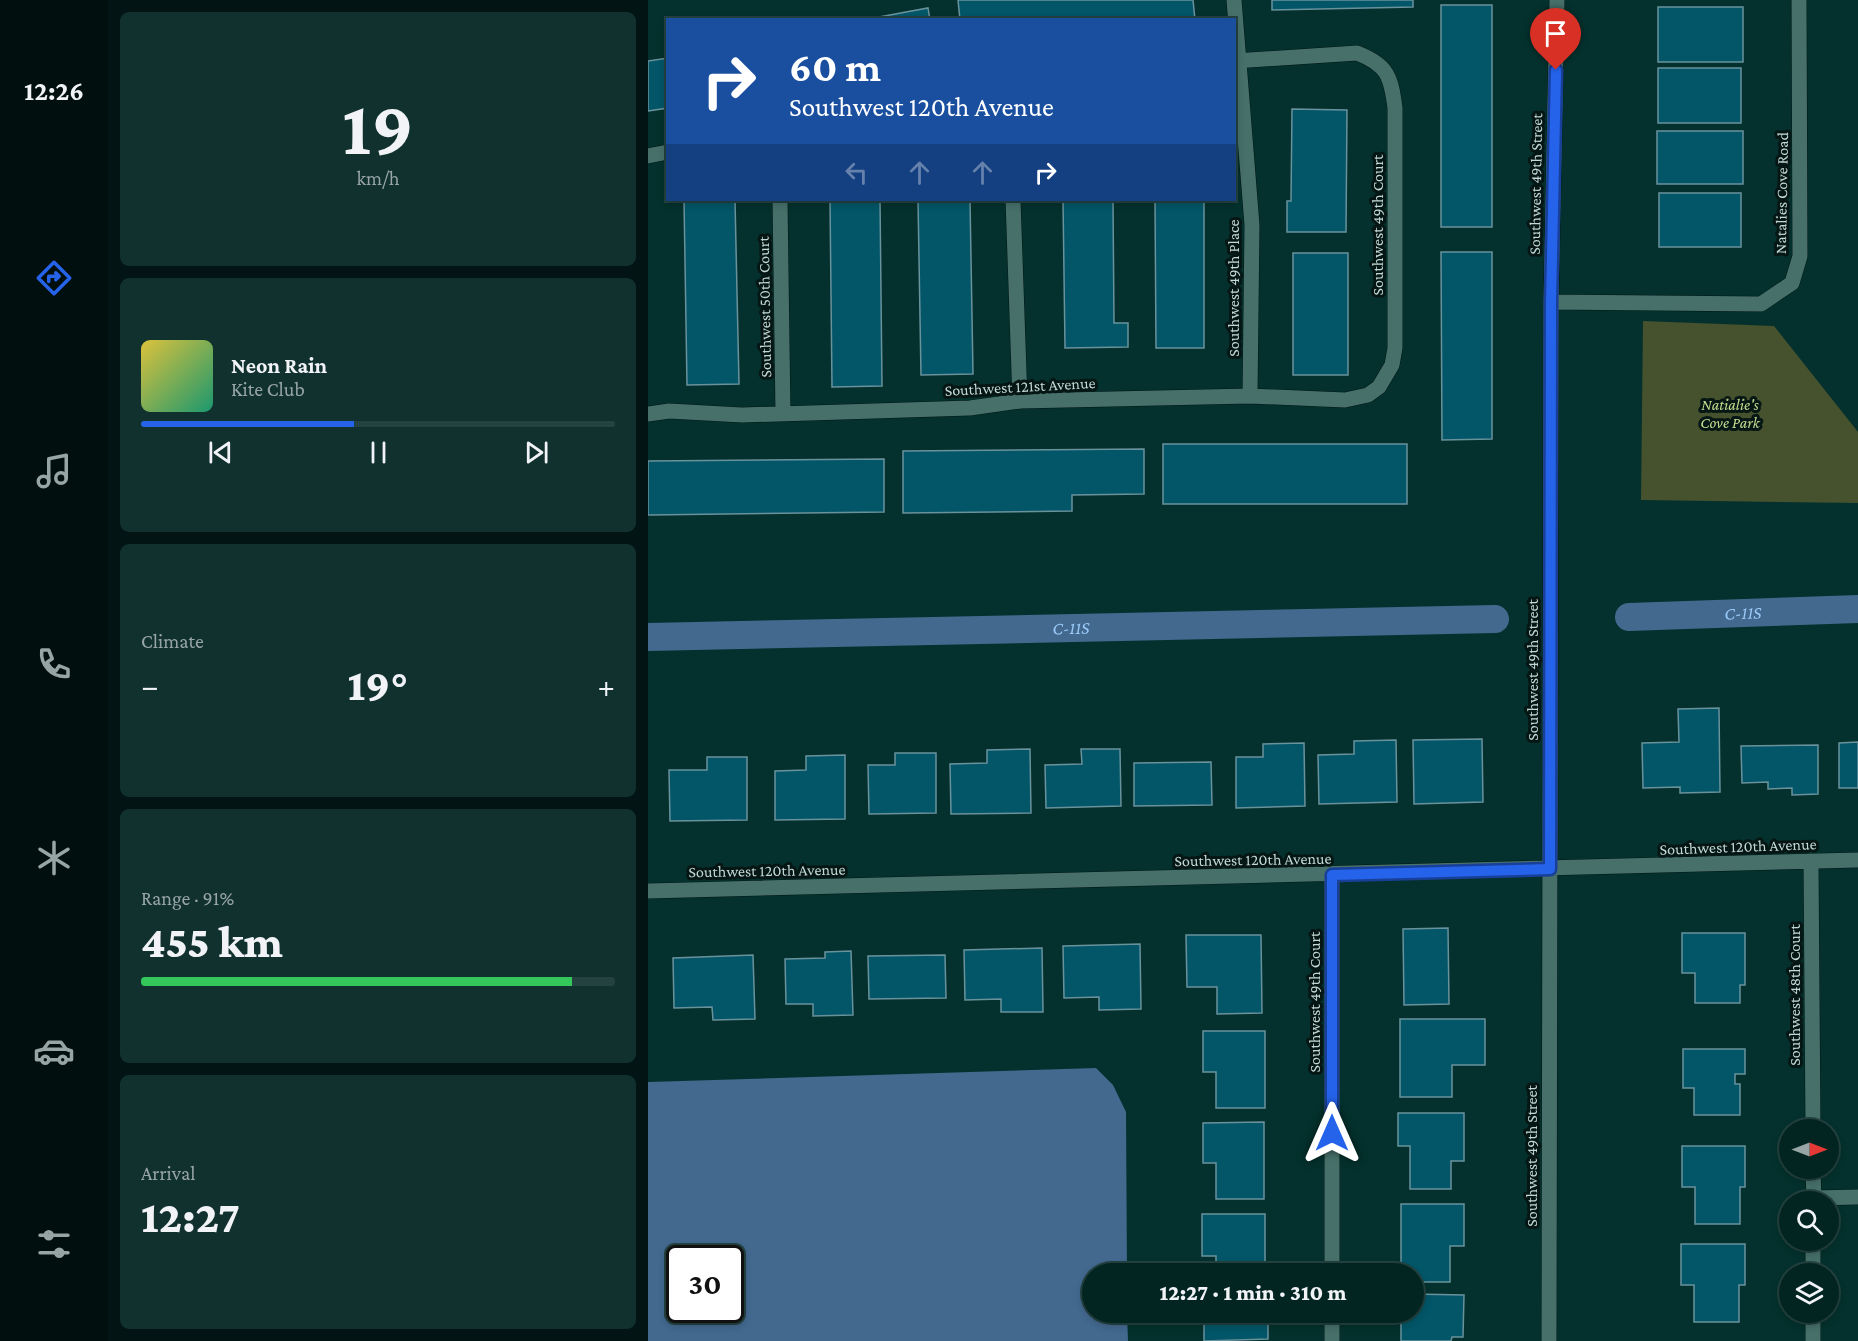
<!DOCTYPE html>
<html lang="en">
<head>
<meta charset="utf-8">
<style>
	body { margin:0; font-family:"Crimson Pro",serif; background:#11312f; color:#f1f3f6; height:100vh; display:flex; flex-direction:column; font-size:22px; white-space:nowrap }
	* { box-sizing:border-box; margin:0 }
	p { font-size:20px; color:#97a5a5 }
	.icon { flex:none; width:33px; height:33px; fill:none; stroke:currentColor; stroke-width:2; stroke-linecap:round; stroke-linejoin:round }
	.map { position:relative; flex:1; overflow:hidden }
	.details { display:flex; flex-direction:column; gap:12px; padding:12px; background:#021413; width:540px }
	.details>* { flex:none }
	.top-card { position:absolute; left:18px; top:18px; width:570px; height:183px; border-radius:0px; box-shadow:0 3px 9px #0003,0 0 0 2px #244240; background:#1a4fa0; color:#fff; overflow:hidden }
	.needle { width:39px; rotate:90deg }
	.tools { position:absolute; left:1131px; top:1119px; display:grid; gap:12px }
	.tools a { display:grid; place-items:center; width:60px; height:60px; border-radius:50%; background:#032522; box-shadow:0 3px 9px #0003,0 0 0 2px #244240; font-size:30px }
	.speed { position:absolute; left:18px; top:1245px; display:flex; gap:12px; font-size:30px; font-weight:700; text-align:center }
	.speed>* { display:grid; place-content:center; width:78px; height:78px; border-radius:50%; background:#032522; box-shadow:0 3px 9px #0003,0 0 0 2px #244240; line-height:1 }
	.speed .limit { border:3px solid #111; border-radius:9px; background:#fff; color:#111 }
	.pin { position:absolute; display:grid; place-items:center; width:51px; height:51px; color:#fff; margin:-62px -26px; border-radius:50% 50% 50% 0; rotate:-45deg; box-shadow:0 0 6px #0007 }
	.pin .icon { rotate:45deg }
	.me { position:absolute; width:66px; margin:-33px; rotate:0deg; stroke-linejoin:round; filter:drop-shadow(0 0 4px #0008) }
	.turn { display:flex; align-items:center; gap:21px; height:126px; padding:0 24px; font-size:27px }
	.turn .icon { width:78px; height:78px; stroke-width:2.5 }
	.turn b { display:block; font-size:42px; line-height:51px }
	.lanes { display:flex; align-items:center; height:57px; padding:0 24px; background:#0003; justify-content:center; gap:30px; direction:ltr }
	.lanes .off { opacity:.35 }
	.big { font-size:45px; font-weight:800; line-height:1.1 }
	.details .card { flex:1; display:flex; flex-direction:column; justify-content:center; gap:9px; min-width:0; padding:0 21px; border-radius:9px; background:#11312f }
	.details .dial { align-items:center; gap:0 }
	.dial b { font-size:78px; line-height:1 }
	.song { display:flex; align-items:center; gap:18px }
	.cover { width:72px; height:72px; border-radius:9px; background:linear-gradient(135deg,hsl(50 70% 55%),hsl(160 70% 35%)) }
	.played { height:6px; border-radius:3px; background:linear-gradient(90deg,#2563eb 45%,#244240 45%) }
	.keys { display:flex; justify-content:space-around; direction:ltr }
	.heat { display:flex; justify-content:space-between; align-items:center; font-size:33px; direction:ltr }
	.charge { height:9px; border-radius:4px; background:linear-gradient(90deg,#34c759 91%,#244240 0) }
	.trip { position:absolute; left:434px; top:1263px; width:342px; height:60px; border-radius:30px; background:#032522; box-shadow:0 3px 9px #0003,0 0 0 2px #244240; font-weight:800; line-height:60px; text-align:center }
	main { display:flex; flex:1; min-height:0 }
	.tabs { display:flex; flex-direction:column; width:108px; justify-content:space-around; align-items:center; background:#010f0e; color:#97a5a5 }
	.tabs .icon { width:42px; height:42px }
	.tabs .selected { color:#2563eb }
	.tabs b { font-size:27px; color:#f1f3f6 }
	.map>svg:first-child { display:block }
</style>
</head>
<body>
<main>
<nav class="tabs">
<b>12:26</b>
<svg class="icon selected" aria-label="directions" viewBox="0 0 24 24"><path d="M12 3l9 9-9 9-9-9zM9 14v-3h6M13 9l2 2-2 2"/></svg>
<svg class="icon" aria-label="music" viewBox="0 0 24 24"><path d="M9 18V5l10-2v13"/><circle cx="6" cy="18" r="3"/><circle cx="16" cy="16" r="3"/></svg>
<svg class="icon" aria-label="phone" viewBox="0 0 24 24"><path d="M5 4h4l2 5-3 2q2 4 5 5l2-3 5 2v4C11 20 4 13 5 4z"/></svg>
<svg class="icon" aria-label="climate" viewBox="0 0 24 24"><path d="M12 3v18M4 7l16 10M4 17L20 7"/></svg>
<svg class="icon" aria-label="car" viewBox="0 0 24 24"><path d="M5 17H2v-5l4-1 3-4h7l3 4 3 1v5h-3M9 17h6M6 11h13"/><circle cx="7" cy="17" r="2"/><circle cx="17" cy="17" r="2"/></svg>
<svg class="icon" aria-label="filters" viewBox="0 0 24 24"><path d="M4 7h16M4 17h16"/><circle cx="9" cy="7" r="2"/><circle cx="15" cy="17" r="2"/></svg>
</nav>
<section class="details">
<div class="card dial"><b>19</b><p>km/h</p></div>
<div class="card">
<div class="song"><i class="cover"></i><div><b>Neon Rain</b><p>Kite Club</p></div></div>
<div class="played"></div>
<div class="keys"><svg class="icon" aria-label="previous" viewBox="0 0 24 24"><path d="M18 5L8 12l10 7zM5 5v14"/></svg><svg class="icon" aria-label="pause" viewBox="0 0 24 24"><path d="M8 5v14M16 5v14"/></svg><svg class="icon" aria-label="next" viewBox="0 0 24 24"><path d="M6 5l10 7-10 7zM19 5v14"/></svg></div>
</div>
<div class="card"><p>Climate</p>
<div class="heat"><a>−</a><b class="big">19°</b><a>+</a></div>
</div>
<div class="card"><p>Range · 91%</p><b class="big">455 km</b><div class="charge"></div></div>
<div class="card"><p>Arrival</p><b class="big">12:27</b></div>
</section>
<div class="map">
<svg width="1210" height="1341" viewBox="0 0 1210 1341">
	<rect width="100%" height="100%" fill="#04312d"/>
	<!-- green -->
	<path fill="#46512d" d="M995 321 1126 326 1210 432V503L993 500Z"/>
	<!-- water -->
	<path fill="#43698f" fill-rule="evenodd" d="M448 1068 465 1085 478 1112 479 1273 444 1274V1312L479 1313 480 1341H0V1082ZM32 1258H82V1310H32Z"/>
	<g fill="none" stroke-linecap="round" stroke-linejoin="round">
		<!-- canal -->
		<g stroke="#43698f" stroke-width="28">
			<path id="s1" d="M981 617 1210 609"/>
			<path id="s2" d="M0 637 847 619"/>
		</g>
	</g>
	<!-- building -->
	<path fill="#025667" stroke="#6a929d" stroke-width="1.5" d="M310 0H545L547 20H312Z
		M624 0H765V7L624 10Z
		M793 5H844V227H793Z
		M1010 7H1095V62H1010Z
		M280 8 282 20H215Z
		M20 58V108L0 111V61Z
		M1010 68H1093V123H1010Z
		M644 109 699 110 698 232H639V201H643Z
		M1009 131H1095V184H1009Z
		M1011 193H1093V247H1011Z
		M36 200H87L91 384 39 385Z
		M182 200H232L234 386 184 387Z
		M270 200H322L325 374 273 375Z
		M415 200H465L466 323H480V347L417 348Z
		M507 200H556V348H508Z
		M793 252H844V439L794 440Z
		M645 253H700V375H645Z
		M515 444H759V504H515Z
		M496 449V494L424 495V511L255 513V451Z
		M236 459V512L0 515V461Z
		M1071 708 1072 792 1032 793V787L995 788 994 743 1031 742 1030 709Z
		M834 739 835 802 766 804 765 740Z
		M748 740 749 802 671 804 670 755 706 754V741Z
		M1210 742V788H1191V743Z
		M656 743 657 806 588 808V757H615V744Z
		M1170 745V794L1144 795V788L1120 789V782L1094 783 1093 746Z
		M382 749 383 813 303 814 302 764 339 763V750Z
		M433 749H472L473 806 398 808 397 765 434 764Z
		M247 753H288V813L221 814 220 765H247Z
		M197 755V819L127 820V771L158 770V756Z
		M59 757H99V820L22 821 21 770H59Z
		M563 762 564 805 486 806V763Z
		M800 928 801 1004 756 1005 755 929Z
		M1034 933H1097V985H1092V1003H1047V973H1034Z
		M538 935H613L614 1013 569 1014V987H539Z
		M492 944 493 1009 451 1010V997L416 998 415 946Z
		M394 948 395 1012H353V999L317 1000 316 950Z
		M203 951 205 1015 165 1016V1004H138L137 959 177 958V952Z
		M105 955 107 1019 65 1020 64 1007 26 1008 25 958Z
		M297 955 298 998 221 999 220 956Z
		M752 1019H837V1065H804V1097H752Z
		M555 1031H617V1108H568V1072H555Z
		M1035 1049H1097V1074H1087V1084H1092V1115H1046V1088H1035Z
		M750 1113H816V1161H803V1189H762V1146H750Z
		M616 1122V1199H568V1163H555V1123Z
		M1034 1146H1097V1187H1092V1224H1047V1187H1034Z
		M753 1204H816V1246H802V1282H765V1274H753Z
		M554 1214H617V1274H568V1256H554Z
		M1033 1244H1097V1285H1091V1322H1046V1285H1033Z
		M765 1294 816 1295 815 1337H804L803 1341H753V1312H765Z
		M556 1312H620V1339L556 1341Z"/>
	<g fill="none" stroke-linecap="round" stroke-linejoin="round">
		<defs>
			<path id="minor" d="M586 0 604 225 602 396
				M0 156 20 152
				M132 200 135 414
				M365 200 372 401
				M903 302 1113 304 1144 283 1152 256 1151 0
				M0 414 21 411 94 415 322 408 372 401 602 396 697 400 720 395 731 387 744 365 747 348V108C743 77 740 65 709 53L586 61
				M1163 861 1165 1130
				M684 875V1274
				M0 891 1210 860
				M1165 1168 1166 1202
				M1166 1198 1210 1197
				M1165 1274V1240
				M684 1312V1341
				M901 1341 903 302 909 0
				M1165 1341V1312"/>
		</defs>
		<!-- minor casing -->
		<use href="#minor" stroke="#001815" stroke-width="16"/>
		<!-- minor -->
		<use href="#minor" stroke="#47706b" stroke-width="15"/>
	</g>
	<g fill="none" stroke-linecap="round" stroke-linejoin="round">
		<defs>
			<path id="route" d="M684 1133V875L902 869 903 303 908 70"/>
		</defs>
		<!-- route casing -->
		<use href="#route" stroke="#184099" stroke-width="15"/>
		<!-- route -->
		<use href="#route" stroke="#2563eb" stroke-width="10"/>
	</g>
	<g text-anchor="middle" stroke-width="6" stroke-linejoin="round" paint-order="stroke">
		<!-- street labels -->
		<g font-size="16" fill="#c2d8d4" stroke="#051614">
			<text transform="translate(887 184) rotate(-89)" y="6">Southwest 49th Street</text>
			<text transform="translate(1133 193) rotate(-89)" y="6">Natalies Cove Road</text>
			<text transform="translate(729 225) rotate(-90)" y="6">Southwest 49th Court</text>
			<text transform="translate(585 288) rotate(-90)" y="6">Southwest 49th Place</text>
			<text transform="translate(116 307) rotate(-91)" y="6">Southwest 50th Court</text>
			<text transform="translate(372 386) rotate(-3)" y="6">Southwest 121st Avenue</text>
			<text transform="translate(884 670) rotate(-90)" y="6">Southwest 49th Street</text>
			<text transform="translate(1090 846) rotate(-2)" y="6">Southwest 120th Avenue</text>
			<text transform="translate(605 859) rotate(-1)" y="6">Southwest 120th Avenue</text>
			<text transform="translate(119 870) rotate(-1)" y="6">Southwest 120th Avenue</text>
			<text transform="translate(1146 995) rotate(-90)" y="6">Southwest 48th Court</text>
			<text transform="translate(666 1002) rotate(-90)" y="6">Southwest 49th Court</text>
			<text transform="translate(883 1156) rotate(-90)" y="6">Southwest 49th Street</text>
		</g>
		<!-- park labels -->
		<g font-size="16" font-style="italic" fill="#c4db8e" stroke="#051614">
			<text x="1082" y="410">Natialie's<tspan x="1082" dy="18">Cove Park</tspan></text>
		</g>
		<!-- water labels -->
		<g font-size="18" font-style="italic" fill="#9ac9f8" stroke="#051614">
			<text dy="6" stroke="none"><textPath href="#s1" startOffset="114">C-11S</textPath></text>
			<text dy="6" stroke="none"><textPath href="#s2" startOffset="423">C-11S</textPath></text>
		</g>
	</g>
</svg>
<div class="tools">
<a><svg class="needle" viewBox="-14 -14 28 28"><path d="M0-13l5 13h-10z" fill="#e53935"/><path d="M0 13l5-13h-10z" fill="#97a5a5"/></svg></a>
<a><svg class="icon" aria-label="search" viewBox="0 0 24 24"><circle cx="10" cy="10" r="6"/><path d="M15 15l6 6"/></svg></a>
<a><svg class="icon" aria-label="layers" viewBox="0 0 24 24"><path d="M12 4l9 5-9 5-9-5zM3 14l9 5 9-5"/></svg></a>
</div>
<div class="speed"><div class="limit">30</div></div>
<div class="pin" style="left:908px;top:70px;background:#d93025"><svg class="icon" aria-label="arrive" viewBox="0 0 24 24"><path d="M6 21V4h12l-3 4 3 4H6"/></svg></div>
<svg class="me" style="left:684px;top:1133px" viewBox="-20 -20 40 40"><path d="M0-17L14 15 0 8-14 15z" fill="#2563eb" stroke="#fff" stroke-width="4"/></svg>
<div class="trip">12:27 · 1 min · 310 m</div>
<div class="top-card">
<div class="turn"><svg class="icon" aria-label="right" viewBox="0 0 24 24"><path d="M7 20v-9h11M14 6l5 5-5 5"/></svg><div><b>60 m</b>Southwest 120th Avenue</div></div>
<div class="lanes"><svg class="icon off" aria-label="left" viewBox="0 0 24 24"><path d="M17 20v-9H6M10 6l-5 5 5 5"/></svg><svg class="icon off" aria-label="ahead" viewBox="0 0 24 24"><path d="M12 20V5M6 11l6-6 6 6"/></svg><svg class="icon off" aria-label="ahead" viewBox="0 0 24 24"><path d="M12 20V5M6 11l6-6 6 6"/></svg><svg class="icon" aria-label="right" viewBox="0 0 24 24"><path d="M7 20v-9h11M14 6l5 5-5 5"/></svg></div>
</div>
</div>
</main>
</body>
</html>
